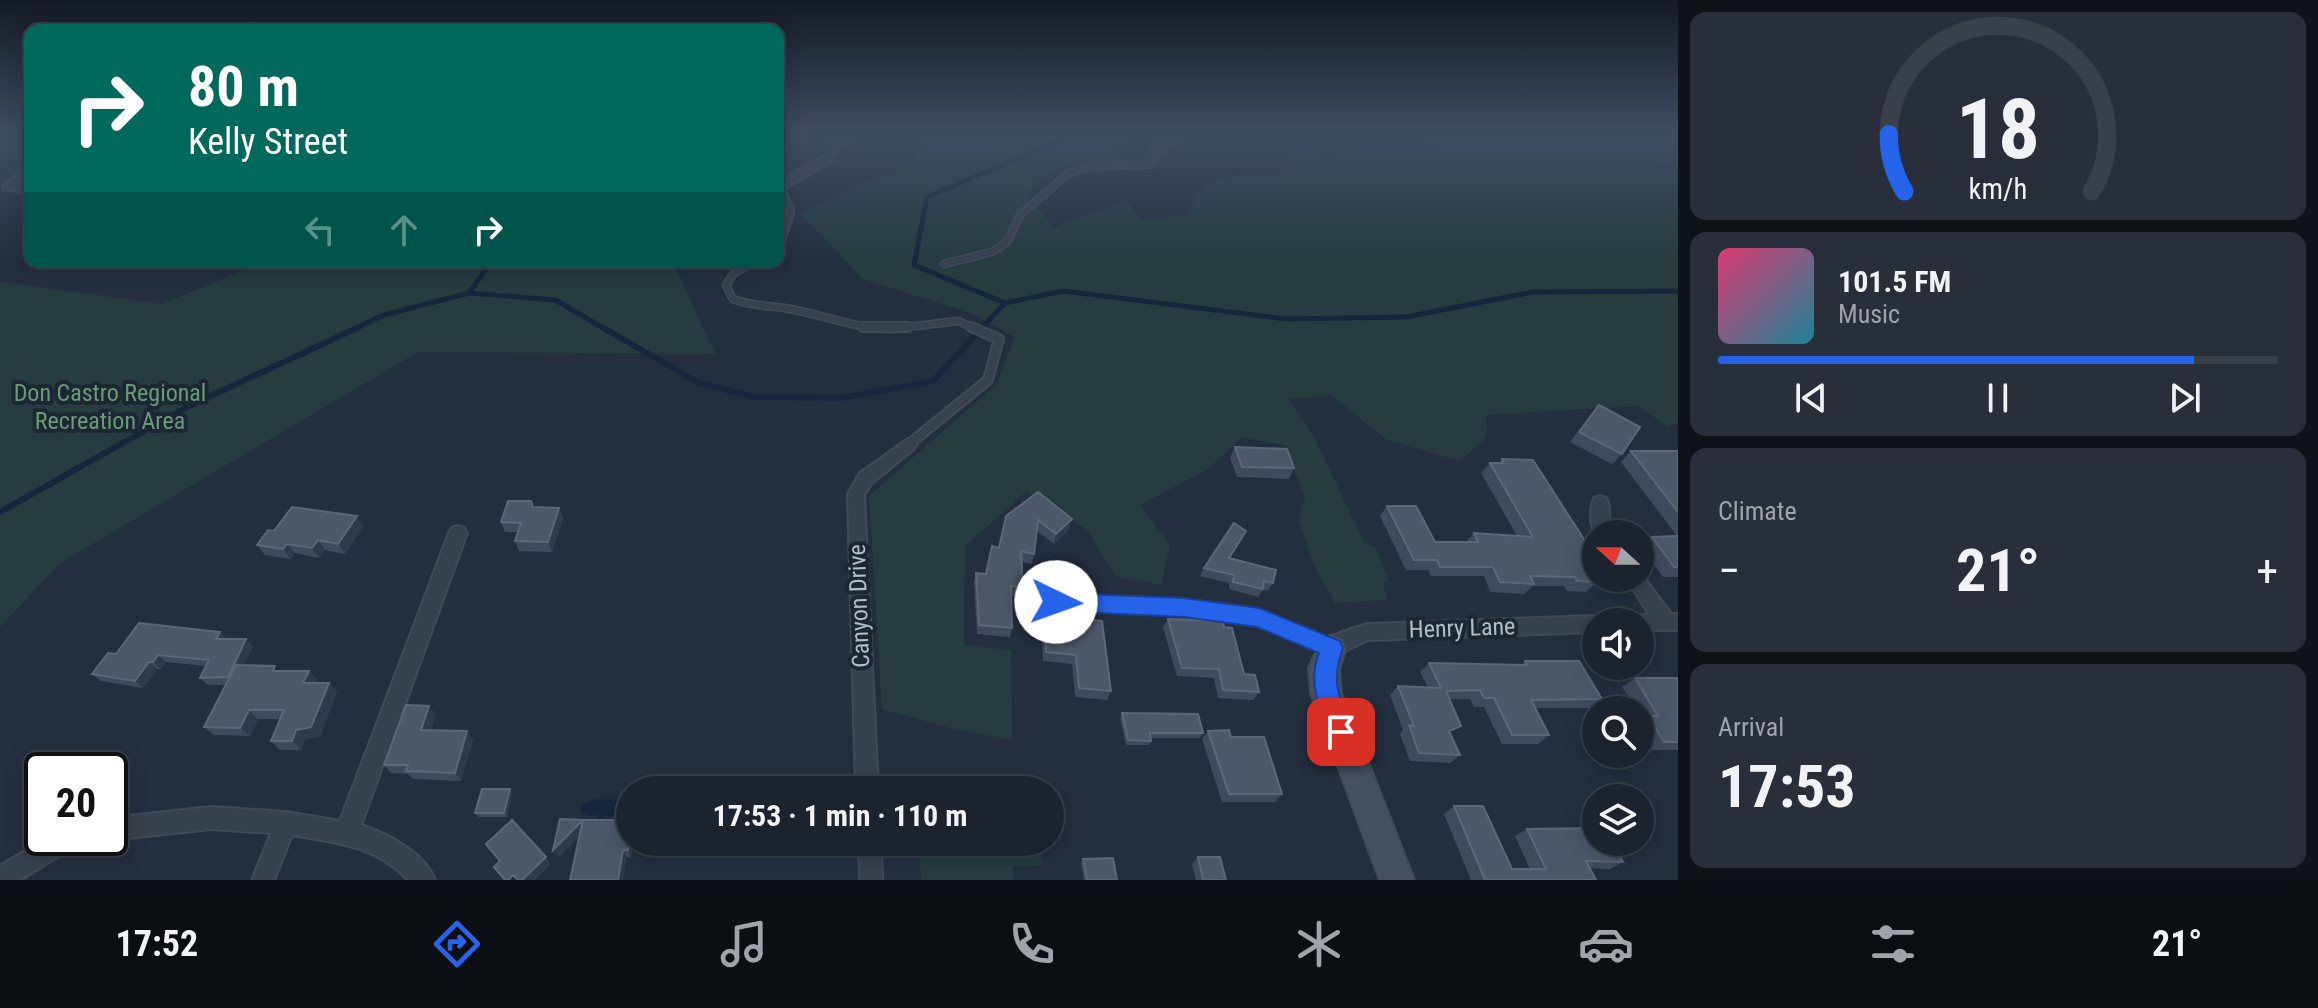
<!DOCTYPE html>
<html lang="en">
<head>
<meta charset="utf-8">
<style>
	body { margin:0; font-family:"Roboto Condensed",sans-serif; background:#282f3a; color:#f1f3f6; height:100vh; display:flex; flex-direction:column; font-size:30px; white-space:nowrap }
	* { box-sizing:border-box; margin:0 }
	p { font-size:26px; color:#a0a4aa }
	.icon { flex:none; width:44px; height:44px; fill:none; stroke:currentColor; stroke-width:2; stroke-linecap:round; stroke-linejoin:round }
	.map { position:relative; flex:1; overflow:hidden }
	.panel { display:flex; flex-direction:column; gap:12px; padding:12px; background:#0f1319; width:640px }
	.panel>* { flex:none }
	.guide { position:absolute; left:24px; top:24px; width:760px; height:244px; border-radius:16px; box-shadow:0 4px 20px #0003,0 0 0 2px #39404a; background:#00695c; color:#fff; overflow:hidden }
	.needle { width:52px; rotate:291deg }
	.controls { position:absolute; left:1582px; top:520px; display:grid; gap:16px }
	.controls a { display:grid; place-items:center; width:72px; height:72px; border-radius:50%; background:#1b232e; box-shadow:0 4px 20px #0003,0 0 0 2px #39404a; font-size:40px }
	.speed { position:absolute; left:24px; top:752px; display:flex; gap:16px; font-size:40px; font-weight:700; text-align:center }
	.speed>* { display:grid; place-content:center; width:104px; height:104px; border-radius:50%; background:#1b232e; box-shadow:0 4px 20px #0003,0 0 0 2px #39404a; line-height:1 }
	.speed .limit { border:4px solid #111; border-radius:12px; background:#fff; color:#111 }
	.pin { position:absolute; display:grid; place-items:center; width:68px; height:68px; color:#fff; margin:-34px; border-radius:16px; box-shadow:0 4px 12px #0006 }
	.me { position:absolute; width:88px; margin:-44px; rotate:93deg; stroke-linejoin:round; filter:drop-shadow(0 0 6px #0008) }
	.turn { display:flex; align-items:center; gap:28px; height:168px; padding:0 32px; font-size:36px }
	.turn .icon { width:104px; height:104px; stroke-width:2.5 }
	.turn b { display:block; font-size:56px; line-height:68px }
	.lanes { display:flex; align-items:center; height:76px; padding:0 32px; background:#0003; justify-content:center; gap:40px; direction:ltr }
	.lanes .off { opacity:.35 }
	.big { font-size:60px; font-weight:700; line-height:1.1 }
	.panel .card { flex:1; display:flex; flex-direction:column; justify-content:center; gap:12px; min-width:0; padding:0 28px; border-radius:16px; background:#282f3a }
	.panel .dial { align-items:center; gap:0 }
	.dial svg { height:208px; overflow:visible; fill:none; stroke:#39404a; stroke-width:7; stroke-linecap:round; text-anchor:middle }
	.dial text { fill:#f1f3f6; stroke:none }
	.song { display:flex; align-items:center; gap:24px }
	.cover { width:96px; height:96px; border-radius:12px; background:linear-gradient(135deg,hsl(340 70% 55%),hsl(190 70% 35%)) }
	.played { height:8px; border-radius:4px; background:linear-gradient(90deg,#2563eb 85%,#39404a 85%) }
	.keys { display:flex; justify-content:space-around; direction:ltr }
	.heat { display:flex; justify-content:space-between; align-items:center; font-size:44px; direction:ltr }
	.trip { position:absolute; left:616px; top:776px; width:448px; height:80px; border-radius:40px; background:#1b232e; box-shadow:0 4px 20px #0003,0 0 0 2px #39404a; font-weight:700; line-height:80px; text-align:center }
	.dock { display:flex; height:128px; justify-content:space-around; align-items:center; background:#0b0e12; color:#a0a4aa }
	.dock .icon { width:56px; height:56px }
	.dock .on { color:#2563eb }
	.dock b { font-size:36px; color:#f1f3f6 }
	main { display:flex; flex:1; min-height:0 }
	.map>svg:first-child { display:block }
</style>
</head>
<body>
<main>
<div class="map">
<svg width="1678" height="880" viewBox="0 0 1678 880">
	<rect width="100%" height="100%" fill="#242f3e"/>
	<!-- green -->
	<path fill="#263c3f" d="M0 136H30V166L0 178Z
		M921 136H1129L1112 160H1091L1051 170 1027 194 1053 228 1126 200 1142 220 1186 215 1205 184 1238 175 1277 174 1292 151 1323 160 1375 150 1435 154 1424 136H1678V167L1627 165 1678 169V423L1667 426 1638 406 1486 415 1487 437 1460 461 1387 440 1331 395 1288 399 1313 435 1364 542 1376 548 1388 581 1383 582 1387 600 1335 603 1316 569 1299 521 1305 497 1284 445 1242 437 1208 469 1140 505 1170 545 1161 585 1115 576 1087 530 1027 491 965 546 964 645 1011 650 1012 740 954 729 882 709 869 496 996 385 1015 337 973 314 863 279 801 214 921 155Z
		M264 262H673L715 354 418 352 60 563 0 627V282L162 304Z
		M918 842H1039L1043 865 1013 866 1014 880H921Z"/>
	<!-- water -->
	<path fill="#17263c" d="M594 799 620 800 622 802 616 816H606L602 820 598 819V814L591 816 580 812 582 805Z"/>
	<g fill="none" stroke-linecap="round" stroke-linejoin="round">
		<!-- stream-far1 -->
		<path stroke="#17263c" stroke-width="5" d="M1071 136 927 197 914 265 1005 303 1063 291 1286 319 1406 317 1533 292 1678 291
			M469 293 491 262
			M354 329 384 315 469 293 555 300 605 329
			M981 329 1005 303"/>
		<!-- stream -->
		<path stroke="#17263c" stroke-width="6" d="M602 327 697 382 753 397 842 398 933 381 983 327
			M0 512 187 407 359 327"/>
		<defs>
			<path id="lane-far2" d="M8 186 22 172 30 170
				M778 244 782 241 791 211 780 186
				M754 262 734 273 726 285 733 299C753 307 774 305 795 310 826 316 856 328 888 329
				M944 264 992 252 1007 242 1020 215 1069 173 1092 166 1148 165
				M891 329 958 321 976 329"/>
			<path id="lane-far1" d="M863 327H908
				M908 445 988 380 999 339 971 327"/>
			<path id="lane" d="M1034 601 1184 607 1259 617 1330 647"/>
			<path id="street" d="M837 136H848L831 161 784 189H778V182L823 157Z
				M1168 136H1181L1161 151 1152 167H1144L1142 165 1152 147Z
				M8 182 30 185V193L4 189V183Z
				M908 439 916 445 914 449 872 483 864 495 878 790H856L848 494 860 473Z
				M1600 496 1606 498C1612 509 1607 522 1613 534H1596V536C1590 526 1589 509 1594 498Z
				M458 526 464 528 467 533 361 825C388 834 424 852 435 880H408C375 845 338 843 292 835L274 880H252L271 833 211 829 110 840 105 838H110V818L211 807 286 812 340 821 449 533 452 528Z
				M1640 572 1671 614H1678V630H1640V622H1631L1633 616 1649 614 1626 578H1640Z
				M1596 616 1603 618 1605 622H1596V632L1368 640 1332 657 1325 654 1322 648C1331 632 1352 629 1368 624Z
				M46 838H78L75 846 20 880H0V866Z
				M859 842H881L882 880H860Z"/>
			<path id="secondary" d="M1332 635 1342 639 1346 648 1339 668 1341 693 1414 880H1380L1311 693 1309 668 1322 639Z"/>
		</defs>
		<!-- lane-far2 casing -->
		<use href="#lane-far2" stroke="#414a57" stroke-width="9"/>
		<!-- lane-far1 casing -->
		<use href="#lane-far1" stroke="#414a57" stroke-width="12"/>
		<!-- lane casing -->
		<use href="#lane" stroke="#414a57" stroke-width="14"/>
		<!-- street casing -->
		<use href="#street" stroke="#414a57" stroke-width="4"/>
		<!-- secondary casing -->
		<use href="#secondary" stroke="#414a57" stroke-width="4"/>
		<!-- lane-far2 -->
		<use href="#lane-far2" stroke="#38414e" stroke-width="6"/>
		<!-- lane-far1 -->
		<use href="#lane-far1" stroke="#38414e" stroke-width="8"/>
		<!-- lane -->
		<use href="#lane" stroke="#38414e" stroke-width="10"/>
		<!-- street -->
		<use href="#street" fill="#38414e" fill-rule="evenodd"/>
		<!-- secondary -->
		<use href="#secondary" fill="#465061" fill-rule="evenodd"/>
	</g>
	<!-- wall -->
	<path fill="#3f4b5c" d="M1599 405 1622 454 1612 464 1570 442Z
		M1235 447 1294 468 1289 479 1237 477 1230 458Z
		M1631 451H1678V578L1677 577H1663L1640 546 1652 537 1677 536 1621 462Z
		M1502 459 1596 558V567L1591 572 1597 582 1586 592 1567 591 1564 586H1533L1524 594 1490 592 1484 576H1431L1428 570H1406L1380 516 1387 506 1435 542H1466L1474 533 1517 536 1481 473 1490 463H1499Z
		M1038 492 1072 519 1069 529 1054 544 1037 531 1034 554 1032 564 1022 562 1023 587 1020 597 1011 596 1012 628 1010 637 977 634 974 582 976 573 986 574 999 548Z
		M533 507 559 508 563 518 552 552 519 551 515 541 517 532H505L501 522Z
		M363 526 345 554 325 550 319 558 295 553 290 559 265 555 257 545 274 531Z
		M1242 539 1229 559 1273 583 1268 591 1263 590 1258 597 1229 589V583L1200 576 1204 568Z
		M1060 617 1111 691 1107 700 1075 697 1072 664 1043 661 1042 635 1045 625 1056 626Z
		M1168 619 1244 674 1259 692 1253 700 1218 698 1214 678 1177 676 1163 627Z
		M220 632 227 639 253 646 244 665 281 671H309L317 680 316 683H329L337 692 320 736 305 739 301 750H280L271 741 280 719H258L250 736 214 735 204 727 226 685H208L200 678 206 666 166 662 161 669H157L143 688 101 681 92 674 116 654Z
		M1525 661 1602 699 1591 708H1535L1549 735 1538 744H1502L1484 707H1474L1470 699H1450V735L1460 755 1450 763 1410 761 1400 734 1403 730 1390 695 1398 686 1428 687 1420 672 1429 663 1522 665Z
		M1635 678H1678V750H1651L1640 732V722L1643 720 1640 716V710H1636L1622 687Z
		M1122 713 1203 733 1200 738H1151V741L1149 745H1126L1120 718Z
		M436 714 430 730 467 731 473 740 461 781 413 779 408 774 391 773 384 765Z
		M1208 731 1231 737 1282 794 1275 802H1222L1202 739Z
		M512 793 507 817H478L475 813Z
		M1454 806 1512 869H1530L1515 836 1527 829 1623 862 1610 869 1590 868 1596 880H1471L1444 814Z
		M583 820H630L631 858 627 857 580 836 558 857Z
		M1198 857 1226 880H1196L1192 864Z
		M1083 859 1117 880H1084L1081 863Z"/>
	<!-- shaded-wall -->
	<path fill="#2f3b4b" d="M559 508 563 518 552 552 548 542Z
		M357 516 363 526 345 554 338 544Z
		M1072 519 1069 529 1054 544 1056 534Z
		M318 540 325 550 319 558 312 548Z
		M287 544 295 553 290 559 283 549Z
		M220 632 227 639H216Z
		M246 639 253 646 235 684 228 677Z
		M158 655 166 662 161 669 153 662Z
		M149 662 157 669 143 688 135 681Z
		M309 671 317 680 312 692 303 683Z
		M329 683 337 692 320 736 305 739 301 750 292 741 296 730Z
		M429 706 436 714 428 739 421 730Z
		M249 710 258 719 250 736 240 728Z
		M467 731 473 740 461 781 455 773Z
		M510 789 512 793 507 817 504 813Z
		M583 820 588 828 558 857 553 850Z
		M630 838V842H634L631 858 628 850Z
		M623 850 627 857 623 880H618Z
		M546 857 551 864 535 880H522Z"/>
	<!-- building -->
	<path fill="#4b5868" stroke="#5c6777" stroke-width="2" d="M1599 405 1640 427 1622 454 1579 432Z
		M1235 447 1287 449 1294 468 1242 467Z
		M1631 451H1678V512Z
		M1502 459 1533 460 1596 558V564H1585L1597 582 1577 581 1575 577 1530 576 1534 584 1500 582 1493 567H1440L1437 560H1414L1387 506H1416L1435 542H1478L1474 533 1533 537 1490 463H1504Z
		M1038 492 1072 519 1056 534 1038 520 1034 554 1021 551 1023 587 1011 586 1012 628 979 625 976 573 986 574 992 546 999 548 1006 516Z
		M508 501H531L533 507 559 508 548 542 515 541 521 523 501 522Z
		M292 507 357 516 338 544 318 540 312 548 287 544 283 549 257 545 268 530 274 531Z
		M1234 523 1246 531 1229 558 1276 570 1273 583 1264 581 1263 589 1233 582 1234 575 1204 568Z
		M1678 536V567H1674L1652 537Z
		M1060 617 1102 621 1111 691 1079 688 1076 655 1046 652 1045 625 1060 627Z
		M1168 619 1223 621 1224 627 1232 628 1244 674 1255 675 1259 692 1223 690 1219 669 1182 668Z
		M139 623 220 632 216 639H246L228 677 200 678 209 660 158 655 153 662H149L135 681 92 674 108 653 116 654Z
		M1525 661H1579L1602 699 1531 700 1549 735H1512L1494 698H1484L1480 690 1446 691 1461 726 1449 731 1460 755 1419 753 1409 725 1414 726 1398 686 1441 688 1429 663 1527 665Z
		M236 665 275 666 273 671H309L303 683H329L311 727 296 730 292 741H271L284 710H249L240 728 204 727Z
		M1635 678H1678V742H1664L1648 716H1658Z
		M406 705 429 706 421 730 467 731 455 773 406 771 408 765H384Z
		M1122 713 1198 714 1203 733H1150L1151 741 1128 740Z
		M1229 730 1231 737H1264L1282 794H1229L1208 731Z
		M482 789H510L504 813H475Z
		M1454 806H1483L1512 869H1546L1527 829 1596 828V842H1613L1623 862 1586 861 1596 880H1485Z
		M560 819 583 820 553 850Z
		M512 820 546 857 522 880H518L513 875 508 880H505L494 867 500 861 486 844Z
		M583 820H630V838L628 850H623L618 880H570Z
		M1198 857H1220L1226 880H1203Z
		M1113 858 1117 880H1087L1083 859Z"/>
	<!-- sky -->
	<linearGradient id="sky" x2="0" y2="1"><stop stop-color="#141a22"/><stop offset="0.52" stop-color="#3f4d63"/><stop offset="1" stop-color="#3f4d63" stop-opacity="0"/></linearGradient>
	<rect width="1678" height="260" fill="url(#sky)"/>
	<!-- route -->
	<path fill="#2563eb" stroke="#184099" stroke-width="2" d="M1056 593 1184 598 1259 608 1340 641 1343 648C1330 682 1340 700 1353 732L1349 740 1341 743 1333 740C1320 711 1307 683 1319 653L1257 627 1184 617 1056 611 1049 608 1045 602 1049 596Z"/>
	<g text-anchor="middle" stroke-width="8" stroke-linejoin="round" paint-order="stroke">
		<!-- park labels -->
		<g font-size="24" fill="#6b9a76" stroke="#1d2633">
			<text x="110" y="401">Don Castro Regional<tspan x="110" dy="28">Recreation Area</tspan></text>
		</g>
		<!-- street labels -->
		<g font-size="24" fill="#b4bcc9" stroke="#1d2633">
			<text transform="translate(859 606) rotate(-92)" y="8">Canyon Drive</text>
			<text transform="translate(1462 628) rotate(-2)" y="8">Henry Lane</text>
		</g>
	</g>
</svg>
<div class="controls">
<a><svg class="needle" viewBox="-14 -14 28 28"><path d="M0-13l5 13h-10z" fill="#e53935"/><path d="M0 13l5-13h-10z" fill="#a0a4aa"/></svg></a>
<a><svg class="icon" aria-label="sound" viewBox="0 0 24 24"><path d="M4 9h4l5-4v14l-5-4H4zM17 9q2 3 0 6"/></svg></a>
<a><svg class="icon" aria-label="search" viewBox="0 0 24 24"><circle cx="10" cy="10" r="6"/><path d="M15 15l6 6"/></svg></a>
<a><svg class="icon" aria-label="layers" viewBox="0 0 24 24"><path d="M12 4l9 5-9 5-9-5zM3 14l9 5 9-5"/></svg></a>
</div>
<div class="speed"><div class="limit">20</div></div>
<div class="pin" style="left:1341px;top:732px;background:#d93025"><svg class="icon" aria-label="arrive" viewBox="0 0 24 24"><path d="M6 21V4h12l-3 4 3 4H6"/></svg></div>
<svg class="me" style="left:1056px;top:602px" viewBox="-20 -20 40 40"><circle r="19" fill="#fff"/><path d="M0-13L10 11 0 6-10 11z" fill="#2563eb"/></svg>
<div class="trip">17:53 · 1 min · 110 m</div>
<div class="guide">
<div class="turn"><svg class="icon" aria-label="right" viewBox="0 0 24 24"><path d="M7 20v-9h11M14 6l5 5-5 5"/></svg><div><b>80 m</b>Kelly Street</div></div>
<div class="lanes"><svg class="icon off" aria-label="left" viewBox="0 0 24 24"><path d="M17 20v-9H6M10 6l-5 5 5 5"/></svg><svg class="icon off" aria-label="ahead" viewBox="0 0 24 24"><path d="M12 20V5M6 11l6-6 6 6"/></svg><svg class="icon" aria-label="right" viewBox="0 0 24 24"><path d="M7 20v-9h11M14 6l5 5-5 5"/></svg></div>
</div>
</div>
<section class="panel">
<div class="card dial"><svg viewBox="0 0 100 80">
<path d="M14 69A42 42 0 1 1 86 69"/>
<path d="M14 69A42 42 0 0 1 8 47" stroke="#2563eb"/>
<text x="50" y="56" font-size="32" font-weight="700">18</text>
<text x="50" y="72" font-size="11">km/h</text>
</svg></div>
<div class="card">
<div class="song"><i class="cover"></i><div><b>101.5 FM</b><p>Music</p></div></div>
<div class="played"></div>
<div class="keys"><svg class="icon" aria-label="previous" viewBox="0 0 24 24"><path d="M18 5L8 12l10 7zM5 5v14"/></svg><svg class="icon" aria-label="pause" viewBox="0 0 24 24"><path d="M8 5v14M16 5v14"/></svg><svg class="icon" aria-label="next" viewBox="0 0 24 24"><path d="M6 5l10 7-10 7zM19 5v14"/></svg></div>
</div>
<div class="card"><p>Climate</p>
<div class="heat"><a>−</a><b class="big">21°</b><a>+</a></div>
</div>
<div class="card"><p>Arrival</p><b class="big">17:53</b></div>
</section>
</main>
<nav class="dock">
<b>17:52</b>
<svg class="icon on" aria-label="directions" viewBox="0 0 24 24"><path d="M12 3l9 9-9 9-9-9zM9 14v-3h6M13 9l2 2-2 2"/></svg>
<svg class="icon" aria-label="music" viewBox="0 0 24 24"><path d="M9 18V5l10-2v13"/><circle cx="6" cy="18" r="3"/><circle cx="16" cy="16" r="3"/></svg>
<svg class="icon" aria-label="phone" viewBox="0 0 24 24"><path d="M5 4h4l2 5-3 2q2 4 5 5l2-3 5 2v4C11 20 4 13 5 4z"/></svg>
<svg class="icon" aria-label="climate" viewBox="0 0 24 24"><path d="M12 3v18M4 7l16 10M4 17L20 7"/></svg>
<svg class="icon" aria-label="car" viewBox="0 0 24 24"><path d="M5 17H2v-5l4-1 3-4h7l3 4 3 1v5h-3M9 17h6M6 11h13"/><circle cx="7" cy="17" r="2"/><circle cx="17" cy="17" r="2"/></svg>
<svg class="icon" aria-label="filters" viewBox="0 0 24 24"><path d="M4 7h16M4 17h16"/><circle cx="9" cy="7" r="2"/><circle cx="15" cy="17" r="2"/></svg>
<b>21°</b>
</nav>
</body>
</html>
